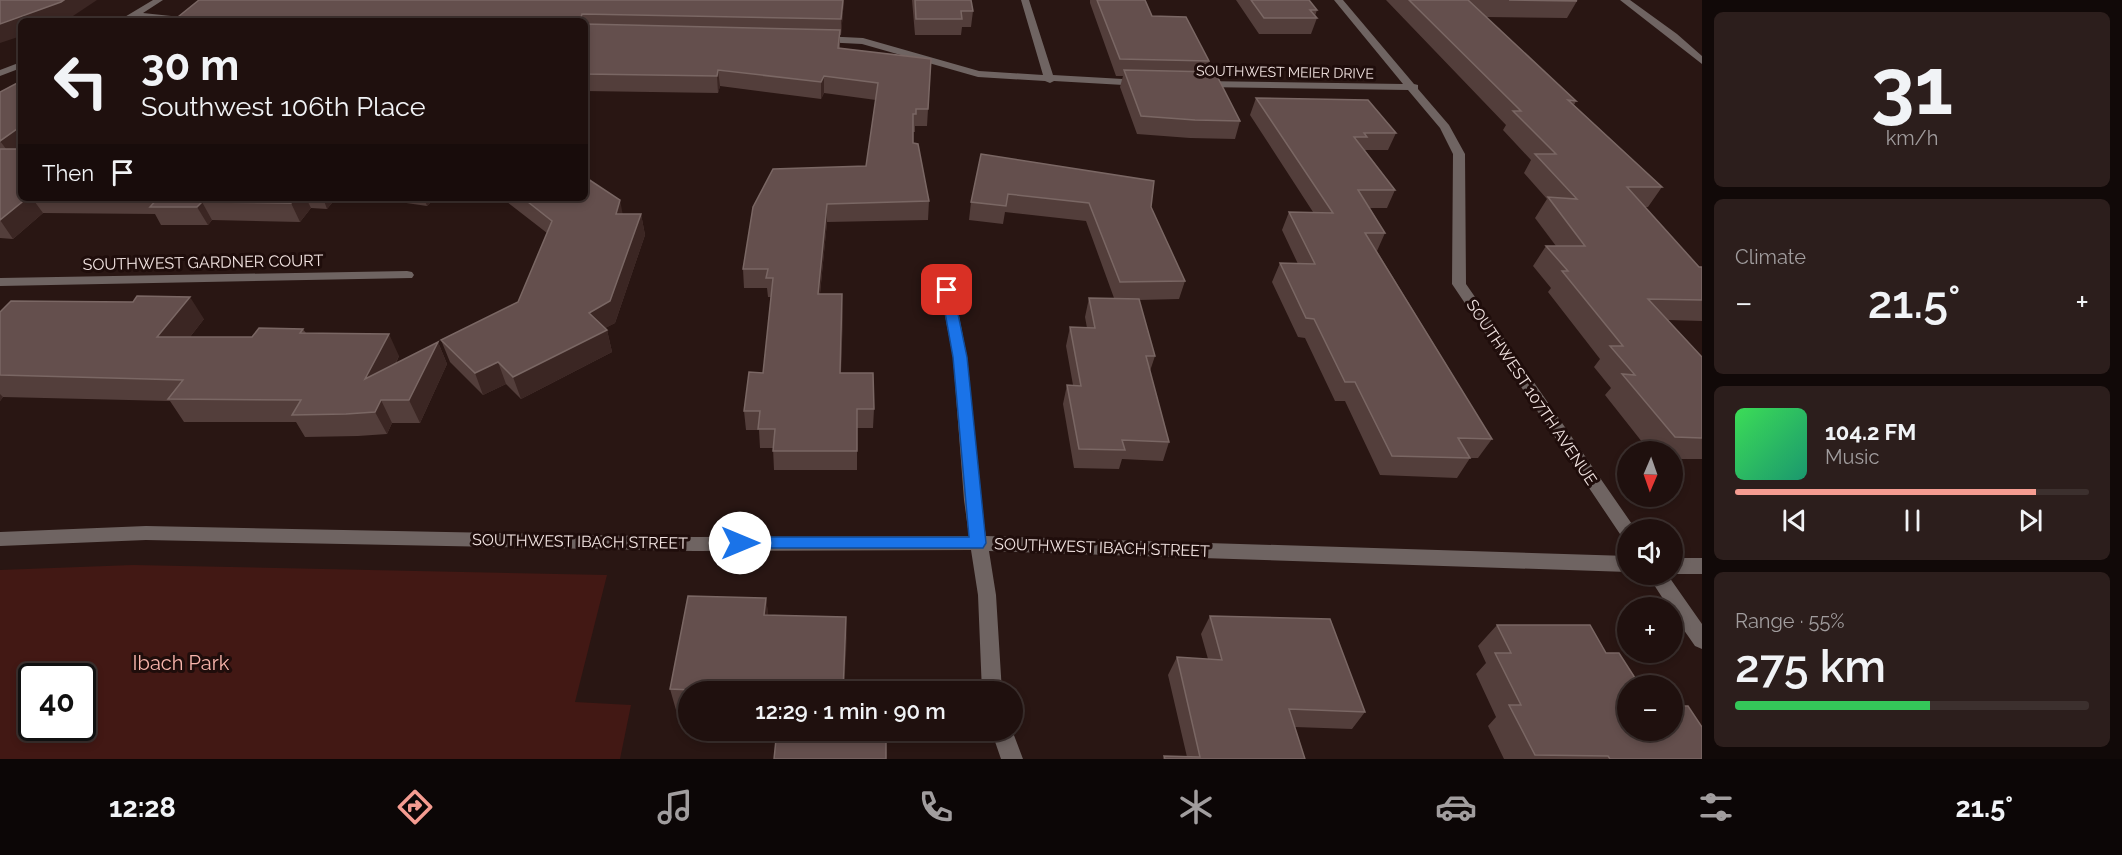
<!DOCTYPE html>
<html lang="en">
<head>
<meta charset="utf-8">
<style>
	body { margin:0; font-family:Raleway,sans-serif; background:#2c1e1c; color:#f1f3f6; height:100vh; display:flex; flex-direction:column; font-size:22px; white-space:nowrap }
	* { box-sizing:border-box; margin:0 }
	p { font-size:20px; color:#a19d9e }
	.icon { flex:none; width:33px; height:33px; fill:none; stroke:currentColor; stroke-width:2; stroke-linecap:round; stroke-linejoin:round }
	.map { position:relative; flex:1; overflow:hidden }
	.details { display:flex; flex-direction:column; gap:12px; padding:12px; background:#110908; width:420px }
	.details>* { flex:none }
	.top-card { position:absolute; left:18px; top:18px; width:570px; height:183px; border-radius:9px; box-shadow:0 3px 9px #0003,0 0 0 2px #3c302e; background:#1f100e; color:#f1f3f6; overflow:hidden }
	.needle { width:39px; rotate:182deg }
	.fabs { position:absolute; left:1617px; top:441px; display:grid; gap:12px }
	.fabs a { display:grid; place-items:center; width:66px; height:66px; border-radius:50%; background:#1f100e; box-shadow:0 3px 9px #0003,0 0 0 2px #3c302e; font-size:30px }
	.speed { position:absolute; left:18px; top:663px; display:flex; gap:12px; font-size:30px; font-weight:700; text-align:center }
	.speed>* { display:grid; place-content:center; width:78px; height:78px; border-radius:50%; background:#1f100e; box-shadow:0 3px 9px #0003,0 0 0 2px #3c302e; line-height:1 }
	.speed .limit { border:3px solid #111; border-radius:9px; background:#fff; color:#111 }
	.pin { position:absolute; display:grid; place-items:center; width:51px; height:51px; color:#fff; margin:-26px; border-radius:12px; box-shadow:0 3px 9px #0006 }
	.me { position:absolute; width:66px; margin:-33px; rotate:90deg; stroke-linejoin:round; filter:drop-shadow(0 0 4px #0008) }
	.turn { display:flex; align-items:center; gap:21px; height:126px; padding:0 24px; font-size:27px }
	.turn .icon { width:78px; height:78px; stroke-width:2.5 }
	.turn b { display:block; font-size:42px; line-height:51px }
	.then { display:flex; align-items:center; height:57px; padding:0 24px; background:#0003; gap:12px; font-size:22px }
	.big { font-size:45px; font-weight:600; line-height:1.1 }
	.details .card { flex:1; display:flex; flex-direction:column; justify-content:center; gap:9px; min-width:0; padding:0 21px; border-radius:9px; background:#2c1e1c }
	.details .dial { align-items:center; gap:0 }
	.dial b { font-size:78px; line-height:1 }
	.song { display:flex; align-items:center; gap:18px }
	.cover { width:72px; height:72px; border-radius:9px; background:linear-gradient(135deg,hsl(130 70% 55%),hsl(160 70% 35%)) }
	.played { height:6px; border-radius:3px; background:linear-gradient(90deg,#f59c91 85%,#3c302e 85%) }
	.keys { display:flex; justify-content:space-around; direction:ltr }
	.heat { display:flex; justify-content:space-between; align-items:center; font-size:33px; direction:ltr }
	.charge { height:9px; border-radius:4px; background:linear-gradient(90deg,#34c759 55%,#3c302e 0) }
	.trip { position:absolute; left:678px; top:681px; width:345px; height:60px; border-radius:30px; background:#1f100e; box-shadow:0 3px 9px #0003,0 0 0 2px #3c302e; font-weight:600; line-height:60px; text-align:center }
	.menu { display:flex; height:96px; justify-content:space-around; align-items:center; background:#0c0606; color:#a19d9e }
	.menu .icon { width:42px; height:42px }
	.menu .selected { color:#f59c91 }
	.menu b { font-size:27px; color:#f1f3f6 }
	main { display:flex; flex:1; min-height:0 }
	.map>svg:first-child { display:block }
</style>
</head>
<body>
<main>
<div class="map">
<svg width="1702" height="759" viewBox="0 0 1702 759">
	<rect width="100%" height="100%" fill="#291613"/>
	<!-- green -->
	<path fill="#421814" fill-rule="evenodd" d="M133 565 607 575 575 702 631 705 620 759H0V570ZM32 676H82V728H32Z"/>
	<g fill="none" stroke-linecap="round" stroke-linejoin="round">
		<!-- minor -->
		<path fill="#6f6462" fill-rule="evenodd" d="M153 0H163L143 13 190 18 195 21 136 17 129 21H118Z
			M1021 0H1029L1053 75 1141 80 1146 83 1141 86 1054 81 1050 83 1045 81 978 77 862 44 822 42 817 39 822 36 863 38 979 71 1043 75Z
			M1334 0H1343L1414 84 1418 85V89L1449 125 1465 154 1466 284 1634 527 1635 530H1628V539L1622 537 1452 284 1453 154 1440 128 1408 90 1201 87 1196 84 1201 81 1403 84Z
			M1620 0H1630L1677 34 1702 56V64Z
			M21 62V68L0 76V70Z
			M407 271 412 272 414 275 412 278 0 286V278Z
			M947 286 954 290 967 357 980 500 986 536 1628 556V572L989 551 996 595 1002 692H982L978 595 971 550 694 551 146 540 0 546V532L146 526 694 537 969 536 964 500 953 357 940 290Z
			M1672 558H1702V574H1672Z
			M1647 574H1667L1702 624V649L1695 646 1672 613V608H1669Z
			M991 730H1012L1023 759H1001Z"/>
	</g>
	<!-- wall -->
	<path fill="#533e3b" d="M844 0 841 35H840V48L931 59 927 126H915V132H913V143L929 201 928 220 827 222 820 294 843 313 841 373 874 409 873 428H857V470H774L773 448H760L759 430H746L744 411 763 373 771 297H768L767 288H744L743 269 866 166 876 100 824 93 821 99 720 86 718 93 585 91V21H173Z
		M912 0H971L973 11 971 27H962L961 35H915Z
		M1090 0H1145L1152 16 1209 61 1207 71 1240 121 1235 139 1190 138 1137 134 1120 87 1123 76H1116L1090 3Z
		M1236 0H1309L1317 10 1315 16 1317 18 1311 34H1259Z
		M1386 0H1575L1577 1 1567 18 1486 17 1576 101 1574 105 1662 187 1648 207H1645L1699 267H1702V321L1668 320 1702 357V459H1672V452H1650L1605 395 1611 388 1594 367 1600 359 1548 292 1551 288 1533 266 1546 246H1556L1535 218 1547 199 1524 173 1531 160 1503 130 1506 125Z
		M0 92 21 198H336L327 209 311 208 300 222 212 220 208 225H161L155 214 43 213 13 239 0 238Z
		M1256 98 1396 133 1388 150H1365L1395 190 1387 208H1370L1385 233 1377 251 1492 439 1478 458H1470L1457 478 1380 475 1345 401H1335L1305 338 1298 337 1272 282 1280 263 1298 264 1282 230 1289 212H1313L1250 115Z
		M981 154 1151 207 1185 281 1179 299 1139 300 1155 356 1150 371 1169 442 1163 461 1122 459 1119 469 1074 468 1063 404 1067 385H1073L1066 346 1070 327 1087 328 1085 317 1089 298H1114L1086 221 1005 212 1003 224 969 220 971 202Z
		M372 198H452L448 202 433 200 427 206Z
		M502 198H585L623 214H641L645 235 615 323 605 328 607 330 612 352 521 399 506 384 483 395 450 362 441 340 518 302 547 233Z
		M0 312 204 319 190 337H252L303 329 306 333 399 356 396 363 438 342 447 364 420 423H392L387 434 358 436 305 437 296 422H184L170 401 3 397 0 401Z
		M766 598 768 615 846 617 844 692H688V710H676L670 689Z
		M1210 616 1365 712 1352 729 1295 727 1305 759H1163L1164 756 1187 757 1168 675 1177 657 1208 659 1201 634Z
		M1497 625 1606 653 1635 678 1675 706 1702 759H1504L1488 726 1496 717 1476 674 1486 663 1478 646Z"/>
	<!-- shaded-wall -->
	<path fill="#3b2623" d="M64 0H97L70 18 61 21H21V36L0 43V24Z
		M843 0H844L841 35V19Z
		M718 70 720 86 718 93 717 76Z
		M824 76V93L821 99V82Z
		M21 126V152L13 158 0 141Z
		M27 198H32L43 213 13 239 0 220Z
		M296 198H306L311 208 300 222 291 203Z
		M323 198H336L327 209Z
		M424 198H432L433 200 427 206Z
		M620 200 624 221 616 214Z
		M202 202 212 220 208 225 197 207Z
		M827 204V222L818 313V294Z
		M641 214 645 235 615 323 594 334 589 313Z
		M842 294 843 313 840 392V373Z
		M190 297 204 319 172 360 157 337Z
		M607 330 612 352 521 399 513 377Z
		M389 334 399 356 376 401 365 379Z
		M438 342 447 364 420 423 409 400Z
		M498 362 506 384 483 395 475 373Z
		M0 394 3 397 0 401Z
		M381 400 392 423 387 434 375 412Z
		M766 598 769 620 764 615Z
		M846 617 847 638 844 692H843Z"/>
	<!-- building -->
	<path fill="#644f4d" stroke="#7a6764" stroke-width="1.5" d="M0 0H64L61 2 0 24Z
		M199 0H843L841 19 582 14 580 21H173Z
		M915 0H971L973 11H961L962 19H916Z
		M1097 0H1145L1152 16 1186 17 1209 61 1120 59Z
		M1251 0H1309L1317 10H1310L1317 18H1264Z
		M1409 0H1468L1576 101 1568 100 1662 187H1627L1699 267H1702V300L1648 299 1702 357V438L1675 437 1622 374 1635 375 1610 346H1623L1562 271H1568L1546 246H1585L1548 197 1577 199 1535 154H1556L1513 111H1521Z
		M1509 0H1575L1577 1Z
		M139 17 141 21H132Z
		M585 24 840 30 838 48 931 59 928 109H916V114H913V143L918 144 929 201 827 204 818 294H842L840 373H873L874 409H857V451H773L775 429H758L760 411H744L749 372 763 373 773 278H766L768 269H743L753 207 773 169 866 166 878 83 824 76 821 82 718 70 717 76 585 74Z
		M1124 70 1215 72 1240 121 1195 120 1141 116Z
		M21 81V126L0 141V92Z
		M1256 98 1368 100 1396 133H1364L1367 137H1354L1395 190H1358L1385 233H1365L1492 439 1458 438 1470 458 1392 456 1355 382H1345L1314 319 1306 318 1280 263 1315 264 1289 212 1333 213Z
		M0 149H21V198H27L0 220Z
		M981 154 1154 181 1151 207 1185 281 1120 282 1089 203 1008 194 1006 206 971 202Z
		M585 177 620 200 616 214H641L610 301 589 313 607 330 513 377 498 362 475 373 441 340 518 302 552 221 523 198H585Z
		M158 198H296L291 203 202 202 197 207H150Z
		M137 296 190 297 157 337H252L259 328 303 329 300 333 389 334 365 379 438 342 409 400H381L375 412 346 414 292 415 301 400 168 399 183 380 0 375V312L11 301 133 302Z
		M1089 298 1139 299 1155 356H1146L1169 442 1122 440 1125 450 1079 449 1067 385 1081 386 1070 327 1095 328Z
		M688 596 766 598 764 615 846 617 843 692H739L670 689Z
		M1210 616 1330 619 1365 712 1289 709 1305 759H1165L1164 756 1200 757 1177 657 1222 660Z
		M1497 625H1590L1606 653H1619L1635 678H1657L1661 686H1628V730H1672V703L1675 706H1688L1702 727V759H1610L1608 756 1535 755 1509 705H1521L1495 653H1511Z
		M777 730H850L886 732V759H774Z"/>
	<!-- route -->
	<path fill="#1a73e8" stroke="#114b97" stroke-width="1.5" d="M947 286 953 290 967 357 986 543 983 548H734L732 543 734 539 740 537H969L953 357 941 290Z"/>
	<g text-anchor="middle" stroke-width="6" stroke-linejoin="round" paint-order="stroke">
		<!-- far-street labels -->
		<g font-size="14" fill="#f2e4e2" stroke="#1f0d0b">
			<text transform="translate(1285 72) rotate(1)" y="5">SOUTHWEST MEIER DRIVE</text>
		</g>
		<!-- street labels -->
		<g font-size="16" fill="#f2e4e2" stroke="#1f0d0b">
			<text transform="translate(203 262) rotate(-1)" y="6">SOUTHWEST GARDNER COURT</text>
			<text transform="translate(1532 392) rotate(56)" y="6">SOUTHWEST 107TH AVENUE</text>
			<text transform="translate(580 541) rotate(1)" y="6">SOUTHWEST IBACH STREET</text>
			<text transform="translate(1102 547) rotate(2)" y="6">SOUTHWEST IBACH STREET</text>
		</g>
		<!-- near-park labels -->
		<g font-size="20" fill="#f9b5ac" stroke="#1f0d0b">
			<text x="181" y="670">Ibach Park</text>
		</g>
	</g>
</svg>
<div class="fabs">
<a><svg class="needle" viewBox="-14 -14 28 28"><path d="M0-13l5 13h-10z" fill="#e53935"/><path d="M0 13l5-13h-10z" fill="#a19d9e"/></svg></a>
<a><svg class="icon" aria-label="sound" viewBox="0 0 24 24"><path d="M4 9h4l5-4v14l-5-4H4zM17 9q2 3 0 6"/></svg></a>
<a>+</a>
<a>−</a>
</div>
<div class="speed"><div class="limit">40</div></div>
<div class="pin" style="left:947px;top:290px;background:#d93025"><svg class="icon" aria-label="arrive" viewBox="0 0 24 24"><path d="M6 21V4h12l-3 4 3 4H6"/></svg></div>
<svg class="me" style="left:740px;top:543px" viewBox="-20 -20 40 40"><circle r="19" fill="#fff"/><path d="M0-13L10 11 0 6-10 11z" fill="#1a73e8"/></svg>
<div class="trip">12:29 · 1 min · 90 m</div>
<div class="top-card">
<div class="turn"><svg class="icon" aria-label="left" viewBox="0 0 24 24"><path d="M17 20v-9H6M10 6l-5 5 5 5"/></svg><div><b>30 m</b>Southwest 106th Place</div></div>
<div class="then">Then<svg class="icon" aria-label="arrive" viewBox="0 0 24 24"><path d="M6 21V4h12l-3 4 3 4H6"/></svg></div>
</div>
</div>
<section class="details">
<div class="card dial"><b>31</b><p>km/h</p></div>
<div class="card"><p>Climate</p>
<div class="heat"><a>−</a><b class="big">21.5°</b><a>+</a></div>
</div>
<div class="card">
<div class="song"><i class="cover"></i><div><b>104.2 FM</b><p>Music</p></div></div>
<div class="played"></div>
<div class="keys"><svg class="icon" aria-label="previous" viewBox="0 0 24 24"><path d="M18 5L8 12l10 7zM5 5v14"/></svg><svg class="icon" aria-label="pause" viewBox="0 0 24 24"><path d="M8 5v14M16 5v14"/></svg><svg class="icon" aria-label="next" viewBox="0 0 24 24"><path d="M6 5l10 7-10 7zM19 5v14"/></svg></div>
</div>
<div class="card"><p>Range · 55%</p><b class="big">275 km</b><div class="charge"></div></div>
</section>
</main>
<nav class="menu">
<b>12:28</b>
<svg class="icon selected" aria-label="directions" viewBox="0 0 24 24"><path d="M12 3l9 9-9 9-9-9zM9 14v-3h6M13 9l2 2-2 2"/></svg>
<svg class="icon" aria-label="music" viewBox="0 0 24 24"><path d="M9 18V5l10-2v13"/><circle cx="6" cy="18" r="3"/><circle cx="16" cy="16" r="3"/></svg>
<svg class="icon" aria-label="phone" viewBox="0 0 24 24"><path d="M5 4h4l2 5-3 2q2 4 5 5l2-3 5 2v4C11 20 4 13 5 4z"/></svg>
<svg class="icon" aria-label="climate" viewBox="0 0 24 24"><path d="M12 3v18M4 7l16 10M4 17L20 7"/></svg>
<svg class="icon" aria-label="car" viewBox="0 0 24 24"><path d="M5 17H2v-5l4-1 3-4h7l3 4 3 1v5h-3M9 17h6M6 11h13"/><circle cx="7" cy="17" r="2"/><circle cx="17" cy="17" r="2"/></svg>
<svg class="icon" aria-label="filters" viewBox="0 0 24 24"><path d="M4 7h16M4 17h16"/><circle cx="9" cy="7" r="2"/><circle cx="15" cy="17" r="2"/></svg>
<b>21.5°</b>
</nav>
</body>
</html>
